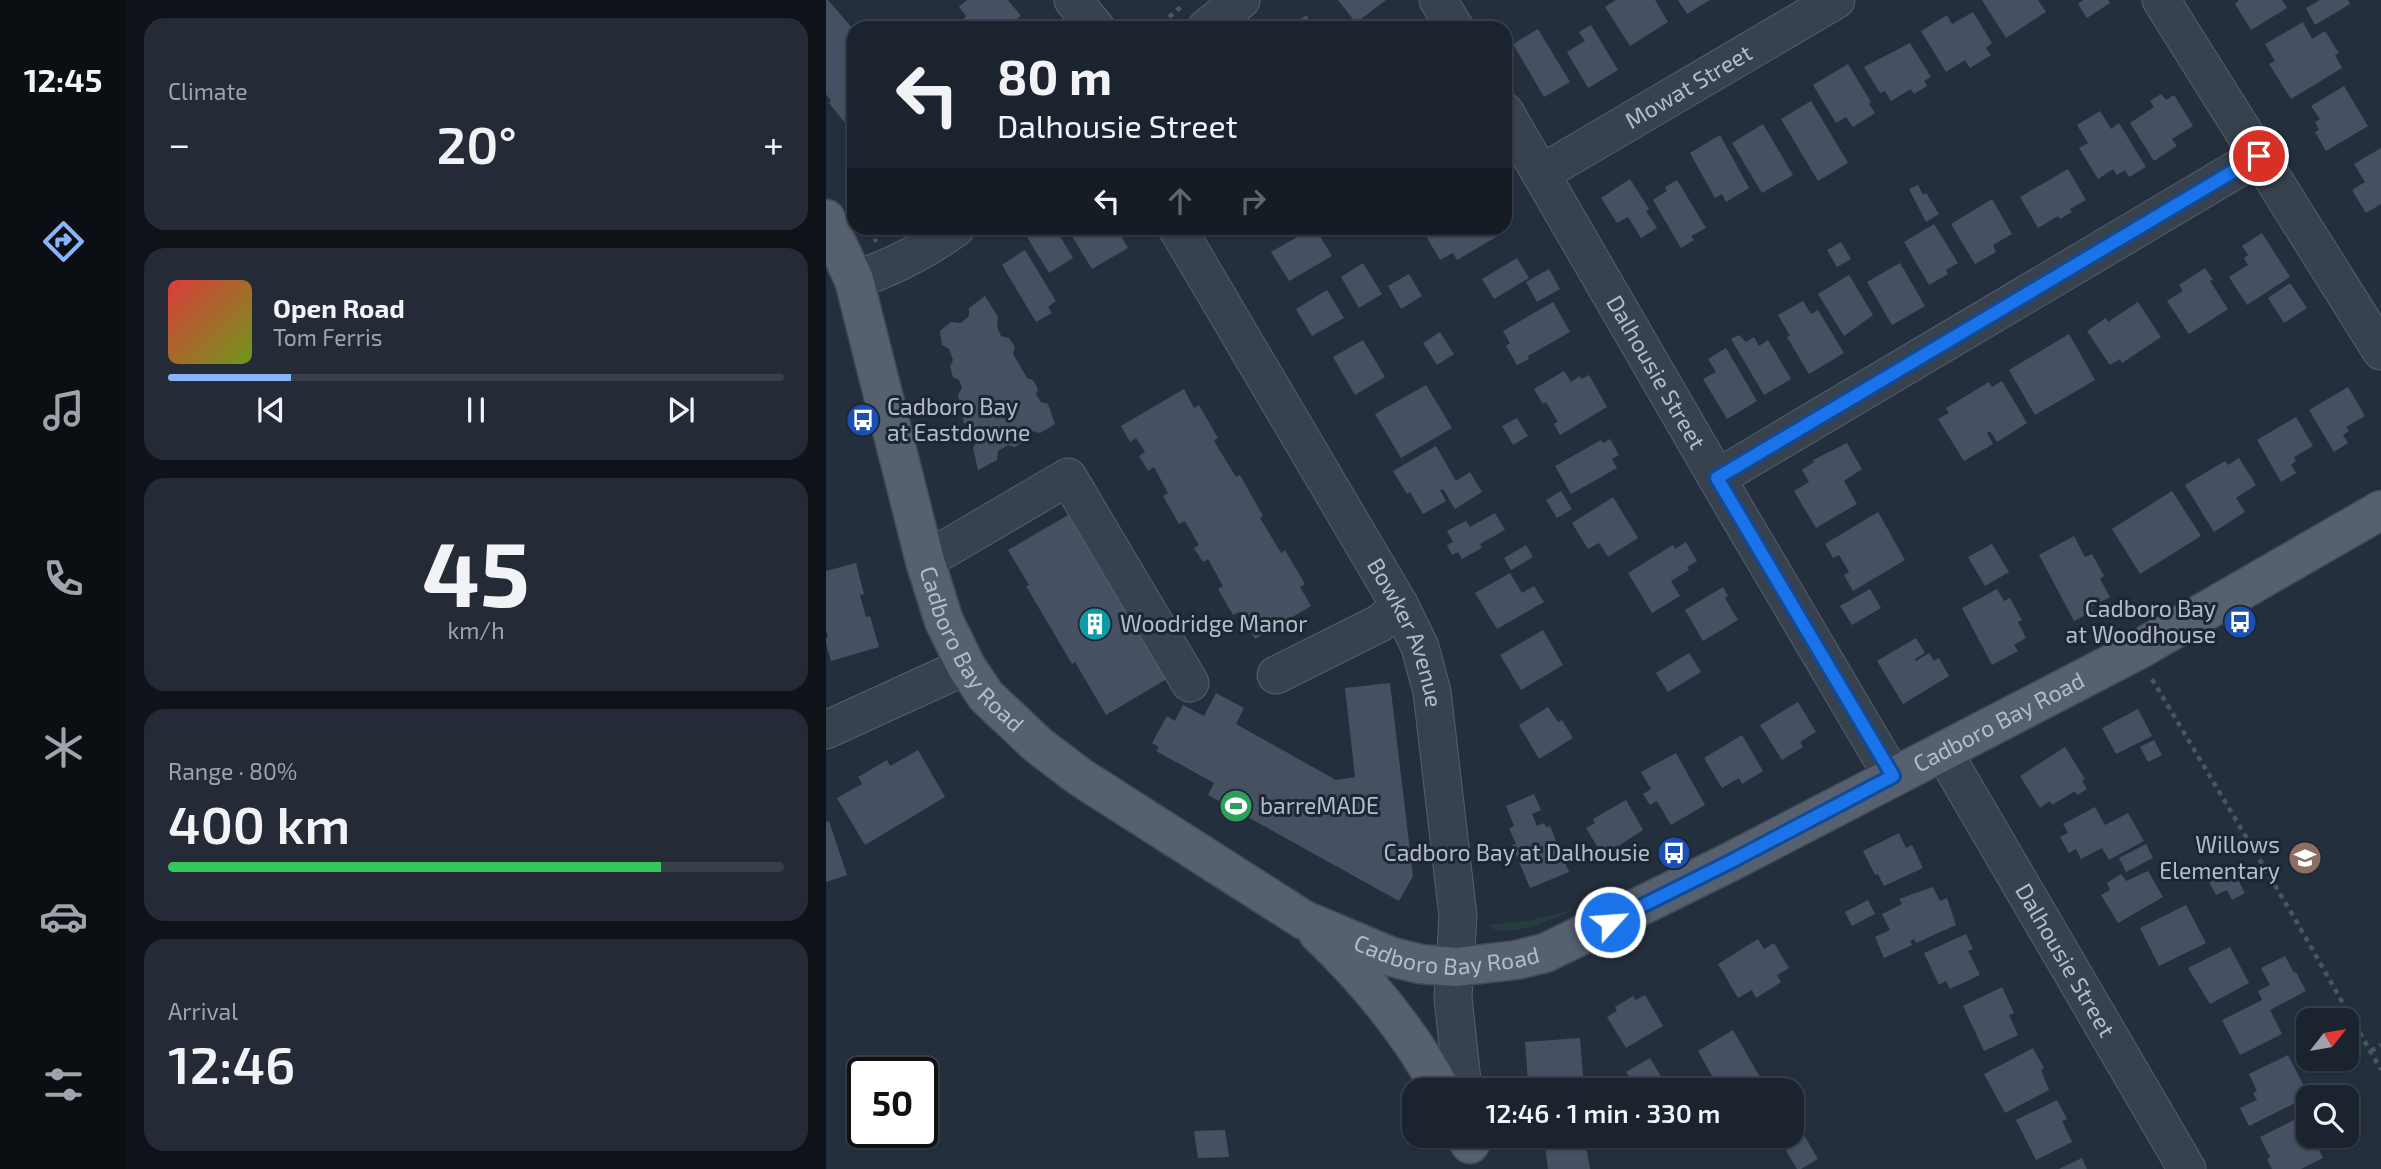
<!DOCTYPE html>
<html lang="en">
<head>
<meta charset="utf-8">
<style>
	body { margin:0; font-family:"Exo 2",sans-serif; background:#242b36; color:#f1f3f6; height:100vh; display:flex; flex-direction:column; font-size:26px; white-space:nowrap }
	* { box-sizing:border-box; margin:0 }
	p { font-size:23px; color:#a0a4aa }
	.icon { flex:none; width:38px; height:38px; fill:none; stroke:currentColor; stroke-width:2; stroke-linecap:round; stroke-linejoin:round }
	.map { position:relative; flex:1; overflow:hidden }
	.panel { display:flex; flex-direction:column; gap:18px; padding:18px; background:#0f1319; width:700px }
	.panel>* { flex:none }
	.banner { position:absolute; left:21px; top:21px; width:665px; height:214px; border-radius:21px; box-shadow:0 2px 5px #0004,0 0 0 2px #39404a; background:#1b232e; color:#f1f3f6; overflow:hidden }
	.needle { width:46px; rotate:59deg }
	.buttons { position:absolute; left:1470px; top:1008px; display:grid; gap:14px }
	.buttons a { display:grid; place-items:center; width:63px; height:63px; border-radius:14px; background:#1b232e; box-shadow:0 2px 5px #0004,0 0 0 2px #39404a; font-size:35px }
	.speed { position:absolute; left:21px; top:1057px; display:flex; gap:14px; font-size:35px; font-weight:700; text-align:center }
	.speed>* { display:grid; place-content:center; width:91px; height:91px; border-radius:50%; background:#1b232e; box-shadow:0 2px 5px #0004,0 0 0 2px #39404a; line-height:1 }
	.speed .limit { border:4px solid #111; border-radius:10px; background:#fff; color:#111 }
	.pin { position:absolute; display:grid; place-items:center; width:60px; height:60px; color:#fff; margin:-30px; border:4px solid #fff; border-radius:50%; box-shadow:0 2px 7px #0007 }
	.me { position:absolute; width:77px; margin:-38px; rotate:64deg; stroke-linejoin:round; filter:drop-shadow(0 0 5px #0008) }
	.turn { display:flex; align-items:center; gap:24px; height:147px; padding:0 35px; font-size:32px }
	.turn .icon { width:91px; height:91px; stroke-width:2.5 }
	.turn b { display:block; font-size:49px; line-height:60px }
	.lanes { display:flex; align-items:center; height:66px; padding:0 35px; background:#0003; justify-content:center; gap:35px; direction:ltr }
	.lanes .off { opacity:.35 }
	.big { font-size:52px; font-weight:600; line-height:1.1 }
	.panel .tile { flex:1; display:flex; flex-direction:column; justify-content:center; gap:10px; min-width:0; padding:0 24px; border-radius:21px; background:#242b36 }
	.panel .dial { align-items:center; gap:0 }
	.dial b { font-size:91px; line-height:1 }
	.song { display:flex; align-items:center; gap:21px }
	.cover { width:84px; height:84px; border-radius:10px; background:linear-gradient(135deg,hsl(0 70% 55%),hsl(80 70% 35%)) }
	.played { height:7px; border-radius:4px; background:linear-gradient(90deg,#8ab4f8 20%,#39404a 20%) }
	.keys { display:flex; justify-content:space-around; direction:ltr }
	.heat { display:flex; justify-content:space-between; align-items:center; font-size:38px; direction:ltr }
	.charge { height:10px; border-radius:5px; background:linear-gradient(90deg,#34c759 80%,#39404a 0) }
	.trip { position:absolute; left:576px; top:1078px; width:402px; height:70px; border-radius:21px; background:#1b232e; box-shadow:0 2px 5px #0004,0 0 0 2px #39404a; font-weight:600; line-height:70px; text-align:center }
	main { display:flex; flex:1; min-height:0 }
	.menu { display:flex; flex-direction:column; width:126px; justify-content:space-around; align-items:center; background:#0b0e12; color:#a0a4aa }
	.menu .icon { width:49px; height:49px }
	.menu .on { color:#8ab4f8 }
	.menu b { font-size:32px; color:#f1f3f6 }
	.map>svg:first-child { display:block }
</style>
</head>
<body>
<main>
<nav class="menu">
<b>12:45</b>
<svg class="icon on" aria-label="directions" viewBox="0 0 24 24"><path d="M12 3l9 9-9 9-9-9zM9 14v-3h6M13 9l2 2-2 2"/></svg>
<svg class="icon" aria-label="music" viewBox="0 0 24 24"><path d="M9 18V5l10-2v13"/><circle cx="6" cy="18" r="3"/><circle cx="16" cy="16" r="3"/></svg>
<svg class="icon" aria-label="phone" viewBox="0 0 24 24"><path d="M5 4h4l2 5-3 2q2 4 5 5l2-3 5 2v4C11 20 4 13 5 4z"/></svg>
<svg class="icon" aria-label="climate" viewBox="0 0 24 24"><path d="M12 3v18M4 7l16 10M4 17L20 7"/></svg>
<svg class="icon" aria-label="car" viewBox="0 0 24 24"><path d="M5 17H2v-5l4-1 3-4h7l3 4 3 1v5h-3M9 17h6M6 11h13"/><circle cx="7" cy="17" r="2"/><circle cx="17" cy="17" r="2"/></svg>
<svg class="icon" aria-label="filters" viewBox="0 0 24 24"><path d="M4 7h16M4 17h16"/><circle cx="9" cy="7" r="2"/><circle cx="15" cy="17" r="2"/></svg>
</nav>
<section class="panel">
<div class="tile"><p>Climate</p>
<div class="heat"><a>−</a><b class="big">20°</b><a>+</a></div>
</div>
<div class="tile">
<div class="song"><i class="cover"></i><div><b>Open Road</b><p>Tom Ferris</p></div></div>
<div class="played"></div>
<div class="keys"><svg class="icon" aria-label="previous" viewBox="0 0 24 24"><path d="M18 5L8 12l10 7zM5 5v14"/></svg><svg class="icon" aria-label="pause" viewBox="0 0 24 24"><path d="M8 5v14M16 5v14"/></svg><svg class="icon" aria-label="next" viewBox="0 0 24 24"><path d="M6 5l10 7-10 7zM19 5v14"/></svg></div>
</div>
<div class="tile dial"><b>45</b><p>km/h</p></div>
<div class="tile"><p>Range · 80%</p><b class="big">400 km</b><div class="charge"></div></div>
<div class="tile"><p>Arrival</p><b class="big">12:46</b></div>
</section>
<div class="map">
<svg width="1555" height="1169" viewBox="0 0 1555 1169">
	<rect width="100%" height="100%" fill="#242f3e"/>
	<!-- green -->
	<path fill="#263c3f" d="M749 909C724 920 696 934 669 930L662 925 706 920Z"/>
	<!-- building -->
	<path fill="#455162" d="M0 0H2L27 29 24 31 28 36V118L20 124 3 103 5 101 0 94Z
		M141 0H182L195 16 180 28H138L136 25 140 22 137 19 140 16 133 7Z
		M512 0H560L530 23Z
		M790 0H829L842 22 804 46 779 7Z
		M852 0H884L861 14Z
		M1156 0H1212L1220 12 1180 38Z
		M1257 0H1282L1284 3 1261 18 1252 4Z
		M1413 0H1456L1461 8 1425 30 1409 4Z
		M1494 0H1522L1524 4 1489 25 1480 8Z
		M1147 12 1166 43 1160 48 1165 55 1144 68 1139 60 1120 72 1095 31 1121 15 1126 24Z
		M480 15 489 28H463Z
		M1477 22 1486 39 1499 31 1513 53 1509 55 1516 68 1465 99 1443 64 1449 61 1439 44Z
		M765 25 792 70 762 88 741 52 759 41 753 32Z
		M712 29 744 82 718 97 687 44Z
		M1084 43 1105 77 1098 81 1101 86 1088 94 1085 89 1065 101 1059 91 1054 93 1038 67Z
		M1022 64 1045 102 1043 104 1049 113 1027 127 1020 117 1010 123 987 85Z
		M1518 86 1542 126 1500 151 1489 132 1493 130 1489 122 1494 119 1485 106Z
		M1335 94 1340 100 1348 95 1367 126 1346 139 1351 146 1328 161 1304 123 1328 107 1324 101Z
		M985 101 1022 163 992 181 955 119Z
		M1274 111 1285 129 1293 123 1320 167 1303 177 1299 170 1291 175 1287 169 1272 179 1253 148 1262 143 1251 125Z
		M937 124 967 175 936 193 906 143Z
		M894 135 923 188 900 202 896 194 889 198 864 153Z
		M1555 148V204L1540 213 1526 190 1539 182 1528 164Z
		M1242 169 1260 200 1244 209 1246 212 1234 219 1232 216 1212 228 1194 197Z
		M804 179 823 209 820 211 831 228 815 238 802 217 791 223 775 198Z
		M851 180 880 228 865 236 868 240 855 248 827 200 841 191 839 187Z
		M1092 185 1097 195 1100 193 1113 214 1100 222 1083 189Z
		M1166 199 1186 234 1167 245 1170 252 1149 264 1125 224Z
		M1108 224 1132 263 1120 270 1122 274 1103 285 1078 242Z
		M216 228H229L247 258 223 273 201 237Z
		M241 228H290L302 248 266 269Z
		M487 228H489L506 256 463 281 445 252Z
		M608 228H674L677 233 631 260 627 253 614 260 600 236 610 231Z
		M1436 233 1464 277 1421 305 1403 277 1422 265 1418 258 1422 255 1416 246Z
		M1015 242 1025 259 1011 267 1001 250Z
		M199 250 230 301 222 307 226 313 210 322 176 265Z
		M691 258 703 278 668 299 656 279Z
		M537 263 556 294 533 308 515 277Z
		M1074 263 1099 306 1066 325 1041 282Z
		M1379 268 1387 280 1384 281 1402 309 1363 334 1341 301 1357 291 1353 285Z
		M723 269 734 289 711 302 700 282Z
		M583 274 596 296 575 309 562 286Z
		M1023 275 1047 315 1018 336 992 294Z
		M1464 283 1481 308 1458 323 1442 298Z
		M501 290 518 318 486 336 470 309Z
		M159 296 172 317 171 327 175 336 183 338 189 347 187 354 201 378 207 380 212 389 210 394 215 402 222 404 229 424 214 433 206 431 200 434 198 441 189 447 182 445 172 451 171 460 152 470 147 448 151 441 145 426 138 423 132 395 136 388 133 380 127 377 124 366 127 360 123 349 116 345 114 331 125 322 135 323 143 316V308Z
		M977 301 985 314 992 310 1018 353 983 374 961 337 964 336 952 315Z
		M727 302 744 332 702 356 703 359 691 365 680 346 684 343 677 331Z
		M1312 302 1335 337 1296 363 1294 359 1284 365 1261 331 1280 318 1282 322Z
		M614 332 628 354 611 365 597 343Z
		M1243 334 1269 380 1209 415 1183 370Z
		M913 335 920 342 928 337 933 346 942 340 965 379 938 395 905 339Z
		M537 340 559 377 529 395 507 357Z
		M900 348 931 401 901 419 877 379 890 372 882 359Z
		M738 371 745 382 754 376 755 379 763 375 781 407 734 435 728 424 732 422 720 402 717 404 708 389Z
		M1176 381 1201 423 1171 442 1164 431 1161 433 1167 444 1138 461 1112 419 1123 413 1120 408 1163 382 1166 387Z
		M600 385 626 428 575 458 549 414Z
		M1522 387 1539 416 1520 427 1523 431 1517 435 1522 443 1508 452 1483 410Z
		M358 389 368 408 373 405 392 438 388 441 410 477 414 475 437 516 434 518 455 553 459 550 479 584 474 587 485 606 429 639 413 612 407 615 392 589 397 586 382 559 377 562 368 548 373 545 359 521 353 524 337 496 342 493 328 467 322 471 313 456 319 452 310 438 304 442 295 426Z
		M1470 417 1487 446 1468 457 1470 461 1465 465 1470 473 1455 482 1431 440Z
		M691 418 702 436 687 445 676 426Z
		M784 439 793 455 786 459 791 468 745 494 729 466 775 440 777 443Z
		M1021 443 1036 469 1018 481 1031 504 990 528 968 491 983 482 976 470 988 462 987 460Z
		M610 446 630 481 644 472 656 492 629 509 617 489 614 490 620 501 597 514 584 492 581 494 567 471Z
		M1413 458 1430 485 1410 498 1419 512 1388 532 1359 485 1399 461 1402 465Z
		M735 491 746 509 731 518 720 500Z
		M1346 491 1375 536 1314 574 1286 529Z
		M787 497 812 538 782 557 773 543 762 549 746 523Z
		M249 511 346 676 280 715 249 662 246 664 200 586 203 585 182 550Z
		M1052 512 1079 560 1027 591 1018 575 1023 572 1013 555 1007 558 999 544Z
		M669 513 679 530 654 544 656 548 636 559 632 552 626 555 621 545 627 542 621 531 640 521 644 527Z
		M1248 536 1259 557 1266 554 1278 576 1274 579 1284 597 1265 607 1267 611 1248 621 1213 555Z
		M860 542 871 561 861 567 863 570 845 581 854 596 826 613 802 573 847 545 849 549Z
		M1166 544 1183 572 1159 586 1142 557Z
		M700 545 707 557 685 570 678 558Z
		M30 563 38 594 34 595 40 617 44 616 53 647 5 661 0 643V638H2L0 629V571Z
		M684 573 696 593 708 586 718 602 671 629 649 593Z
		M897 587 902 596 899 598 912 620 877 641 859 610Z
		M1044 589 1055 608 1026 625 1014 606Z
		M1171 589 1178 601 1184 598 1196 620 1192 622 1200 638 1188 645 1192 651 1166 665 1136 608Z
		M717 630 737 665 695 690 674 655Z
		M1090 638 1099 653 1089 659 1090 661 1103 653 1108 661 1113 658 1123 676 1077 704 1051 661Z
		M863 653 875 672 842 692 830 673Z
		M564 683 587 876 573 901 382 795 388 783 330 751 333 747 326 743 341 716 349 721 357 705 378 716 390 693 418 708 410 724 510 780 529 777 519 688Z
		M972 702 990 732 974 742 977 747 956 760 934 725Z
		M722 707 732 722 736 720 747 738 713 759 693 725Z
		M1312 709 1326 736 1290 754 1276 728Z
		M916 735 937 771 916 784 913 778 896 788 878 758Z
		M1328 740 1336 755 1322 762 1314 747Z
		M1239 747 1259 779 1256 781 1261 789 1251 795 1249 791 1226 805 1224 801 1214 808 1194 776Z
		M92 750 119 797 39 845 11 798 36 784 32 777 61 760 64 766Z
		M850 753 879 805 845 825 831 801 824 805 817 794 825 789 815 772Z
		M708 794 715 810 706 814 711 826 718 823 720 827 724 826 743 872 704 888 686 845 690 844 683 828 688 826 680 806Z
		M800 800 817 830 777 856 760 828 769 823 767 819Z
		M1269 807 1279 825 1302 813 1318 841 1283 860 1276 848 1255 859 1250 849 1243 853 1234 837 1242 833 1237 824Z
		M3 821 21 875 0 882V822Z
		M1073 833 1080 848 1086 845 1097 868 1058 886 1052 874 1049 875 1037 851Z
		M1320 844 1327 858 1300 872 1293 858Z
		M1407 870 1419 893 1406 900 1401 890 1390 895 1383 882Z
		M1322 871 1337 897 1292 923 1275 895 1284 890 1281 883 1295 874 1300 881Z
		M1107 887 1114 901 1121 898 1130 925 1090 943 1088 939 1084 941 1086 945 1058 958 1049 937 1064 930 1056 914 1076 904 1073 899Z
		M1042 900 1049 914 1026 926 1019 912Z
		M1360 905 1380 943 1333 966 1314 928Z
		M1140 934 1147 949 1142 951 1154 975 1124 989 1120 981 1113 985 1098 953Z
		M932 939 938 949 948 943 963 968 951 975 955 982 930 998 926 990 912 998 892 964Z
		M1404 947 1423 983 1384 1004 1362 968Z
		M1459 956 1468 973 1470 972 1480 991 1444 1010 1456 1034 1414 1055 1396 1020 1436 1000 1432 991 1444 985 1435 968Z
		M1176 987 1188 1013 1183 1015 1192 1035 1158 1051 1137 1006Z
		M819 995 837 1026 800 1048 781 1017 791 1011 789 1007 807 996 810 1000Z
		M907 1030 935 1079 915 1090H894L872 1051Z
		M754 1038 757 1077 702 1081 699 1042Z
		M1207 1048 1218 1068 1215 1070 1223 1090 1179 1113 1158 1074Z
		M1462 1055 1483 1096 1423 1126 1414 1108 1431 1100 1427 1093 1431 1091 1423 1074Z
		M824 1058 843 1090H811L800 1072Z
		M1231 1100 1241 1119 1236 1121 1246 1142 1210 1160 1190 1120Z
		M1476 1116 1482 1128V1136H1486L1497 1158 1475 1169H1446L1441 1159 1444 1157 1434 1137Z
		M969 1120 992 1159 975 1169H971L951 1136H966V1122Z
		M399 1130 403 1157 372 1158 368 1131Z
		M759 1140 764 1169H722L719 1146Z
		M1256 1158 1261 1169H1233Z"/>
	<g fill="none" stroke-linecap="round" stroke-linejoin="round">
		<defs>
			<g id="minor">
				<path d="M247 0 270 28"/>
				<path d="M612 0 629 28"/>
				<path d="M1335 0 1555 351"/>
				<path d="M380 28 415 0"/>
				<path id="s1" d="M679 112 906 504 1067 777"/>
				<path id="s2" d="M716 173 1010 0"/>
				<path id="s3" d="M351 228 574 606 594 647 606 692 632 916 627 998 637 1090"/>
				<path d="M28 280C66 268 98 251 130 228"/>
				<path d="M891 478 1433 156"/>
				<path d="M99 561 242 477 364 683"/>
				<path d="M450 675 554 623 574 606"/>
				<path d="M0 730 140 666"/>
				<path id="s4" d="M1118 753 1361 1169"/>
			</g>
			<g id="major">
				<path id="s5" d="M0 219 28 280 99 561 118 621 140 666 160 696 212 745 254 777 478 920 566 957 594 964 630 967 690 960 719 953 760 933 902 863 1312 650 1555 510"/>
				<path d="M492 933C540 979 584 1032 615 1090"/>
				<path d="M639 1136 644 1144"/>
			</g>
		</defs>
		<!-- minor casing -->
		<use href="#minor" stroke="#565f6c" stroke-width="39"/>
		<!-- major casing -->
		<use href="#major" stroke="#414a57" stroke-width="41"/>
		<!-- path -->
		<path stroke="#44595c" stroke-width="4.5" stroke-dasharray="5 5" stroke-linecap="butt" d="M343 17 355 7
			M46 229 50 242
			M1326 679 1469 919 1555 1070
			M1545 1051 1555 1045"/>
		<!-- minor -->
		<use href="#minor" stroke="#38414e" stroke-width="37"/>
		<!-- major -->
		<use href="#major" stroke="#56606e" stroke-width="38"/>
	</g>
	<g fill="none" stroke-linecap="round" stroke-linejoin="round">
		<defs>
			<path id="route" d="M784 922 902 863 1067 776 891 478 1433 156"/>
		</defs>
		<!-- route casing -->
		<use href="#route" stroke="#114b97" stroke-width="18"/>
		<!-- route -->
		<use href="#route" stroke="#1a73e8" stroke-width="12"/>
	</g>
	<!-- icons -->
	<defs>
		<symbol id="bus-disc" viewBox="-11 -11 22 22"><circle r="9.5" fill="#1a4fb4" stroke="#1d2633"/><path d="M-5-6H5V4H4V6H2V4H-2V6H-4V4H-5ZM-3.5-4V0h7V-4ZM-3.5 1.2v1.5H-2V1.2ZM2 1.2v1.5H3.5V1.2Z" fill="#fff"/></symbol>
		<symbol id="building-disc" viewBox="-11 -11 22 22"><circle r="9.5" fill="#0f9aa8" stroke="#1d2633"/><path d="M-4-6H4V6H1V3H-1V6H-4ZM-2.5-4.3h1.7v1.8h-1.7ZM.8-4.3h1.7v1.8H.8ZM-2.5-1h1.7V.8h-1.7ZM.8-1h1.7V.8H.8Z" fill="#fff"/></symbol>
		<symbol id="stadium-disc" viewBox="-11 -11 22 22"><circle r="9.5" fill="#2e9e5b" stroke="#1d2633"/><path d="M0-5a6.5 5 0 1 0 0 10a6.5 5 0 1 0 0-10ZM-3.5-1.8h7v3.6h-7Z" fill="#fff"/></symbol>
		<symbol id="school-disc" viewBox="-11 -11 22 22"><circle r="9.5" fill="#8d6e63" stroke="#1d2633"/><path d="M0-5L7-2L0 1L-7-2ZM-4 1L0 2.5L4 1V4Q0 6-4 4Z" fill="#fff"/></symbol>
	</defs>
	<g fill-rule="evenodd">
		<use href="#bus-disc" x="18" y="401" width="38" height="38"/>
		<use href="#bus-disc" x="1395" y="603" width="38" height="38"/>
		<use href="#building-disc" x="250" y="605" width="38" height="38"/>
		<use href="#stadium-disc" x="391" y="787" width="38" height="38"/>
		<use href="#bus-disc" x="829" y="834" width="38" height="38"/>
		<use href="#school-disc" x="1460" y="839" width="38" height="38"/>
	</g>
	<g text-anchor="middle" stroke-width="6" stroke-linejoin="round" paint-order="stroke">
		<!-- street labels -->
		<g font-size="23" fill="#b4bcc9" stroke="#1d2633">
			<text dy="8" stroke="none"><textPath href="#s2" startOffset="170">Mowat Street</textPath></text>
			<text dy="8" stroke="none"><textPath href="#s1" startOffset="301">Dalhousie Street</textPath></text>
			<text dy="8" stroke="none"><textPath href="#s3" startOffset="466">Bowker Avenue</textPath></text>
			<text dy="8" stroke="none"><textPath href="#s5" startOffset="458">Cadboro Bay Road</textPath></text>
			<text dy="8" stroke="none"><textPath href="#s5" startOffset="1656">Cadboro Bay Road</textPath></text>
			<text dy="8" stroke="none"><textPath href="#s5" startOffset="1046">Cadboro Bay Road</textPath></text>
			<text dy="8" stroke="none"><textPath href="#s4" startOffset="240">Dalhousie Street</textPath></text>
		</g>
		<!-- poi labels -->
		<g font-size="23" fill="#b4bcc9" stroke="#1d2633" text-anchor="start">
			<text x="61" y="415">Cadboro Bay<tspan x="61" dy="26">at Eastdowne</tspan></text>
			<text x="1390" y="617" text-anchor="end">Cadboro Bay<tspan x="1390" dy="26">at Woodhouse</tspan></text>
			<text x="294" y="632">Woodridge Manor</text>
			<text x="434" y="814">barreMADE</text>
			<text x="1454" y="853" text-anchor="end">Willows<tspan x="1454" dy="26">Elementary</tspan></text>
			<text x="824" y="861" text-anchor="end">Cadboro Bay at Dalhousie</text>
		</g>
	</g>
</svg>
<div class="buttons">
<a><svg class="needle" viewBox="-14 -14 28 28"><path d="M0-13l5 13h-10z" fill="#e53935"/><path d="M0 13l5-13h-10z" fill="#a0a4aa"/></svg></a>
<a><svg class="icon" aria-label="search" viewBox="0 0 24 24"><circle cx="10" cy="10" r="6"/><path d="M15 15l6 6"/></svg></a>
</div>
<div class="speed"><div class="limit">50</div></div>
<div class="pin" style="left:1433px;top:156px;background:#d93025"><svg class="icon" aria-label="arrive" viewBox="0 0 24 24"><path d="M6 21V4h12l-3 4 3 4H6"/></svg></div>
<svg class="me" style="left:784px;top:922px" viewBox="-20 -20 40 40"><circle r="17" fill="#1a73e8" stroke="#fff" stroke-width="3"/><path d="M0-11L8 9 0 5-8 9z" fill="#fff"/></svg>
<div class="trip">12:46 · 1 min · 330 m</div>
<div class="banner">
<div class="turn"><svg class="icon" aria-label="left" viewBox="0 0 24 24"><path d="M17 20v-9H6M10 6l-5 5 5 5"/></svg><div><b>80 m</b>Dalhousie Street</div></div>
<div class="lanes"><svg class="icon" aria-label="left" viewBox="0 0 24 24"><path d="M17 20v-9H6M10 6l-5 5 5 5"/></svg><svg class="icon off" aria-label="ahead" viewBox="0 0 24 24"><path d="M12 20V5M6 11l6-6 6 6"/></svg><svg class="icon off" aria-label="right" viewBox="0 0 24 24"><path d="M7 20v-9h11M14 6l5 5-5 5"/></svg></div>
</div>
</div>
</main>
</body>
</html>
